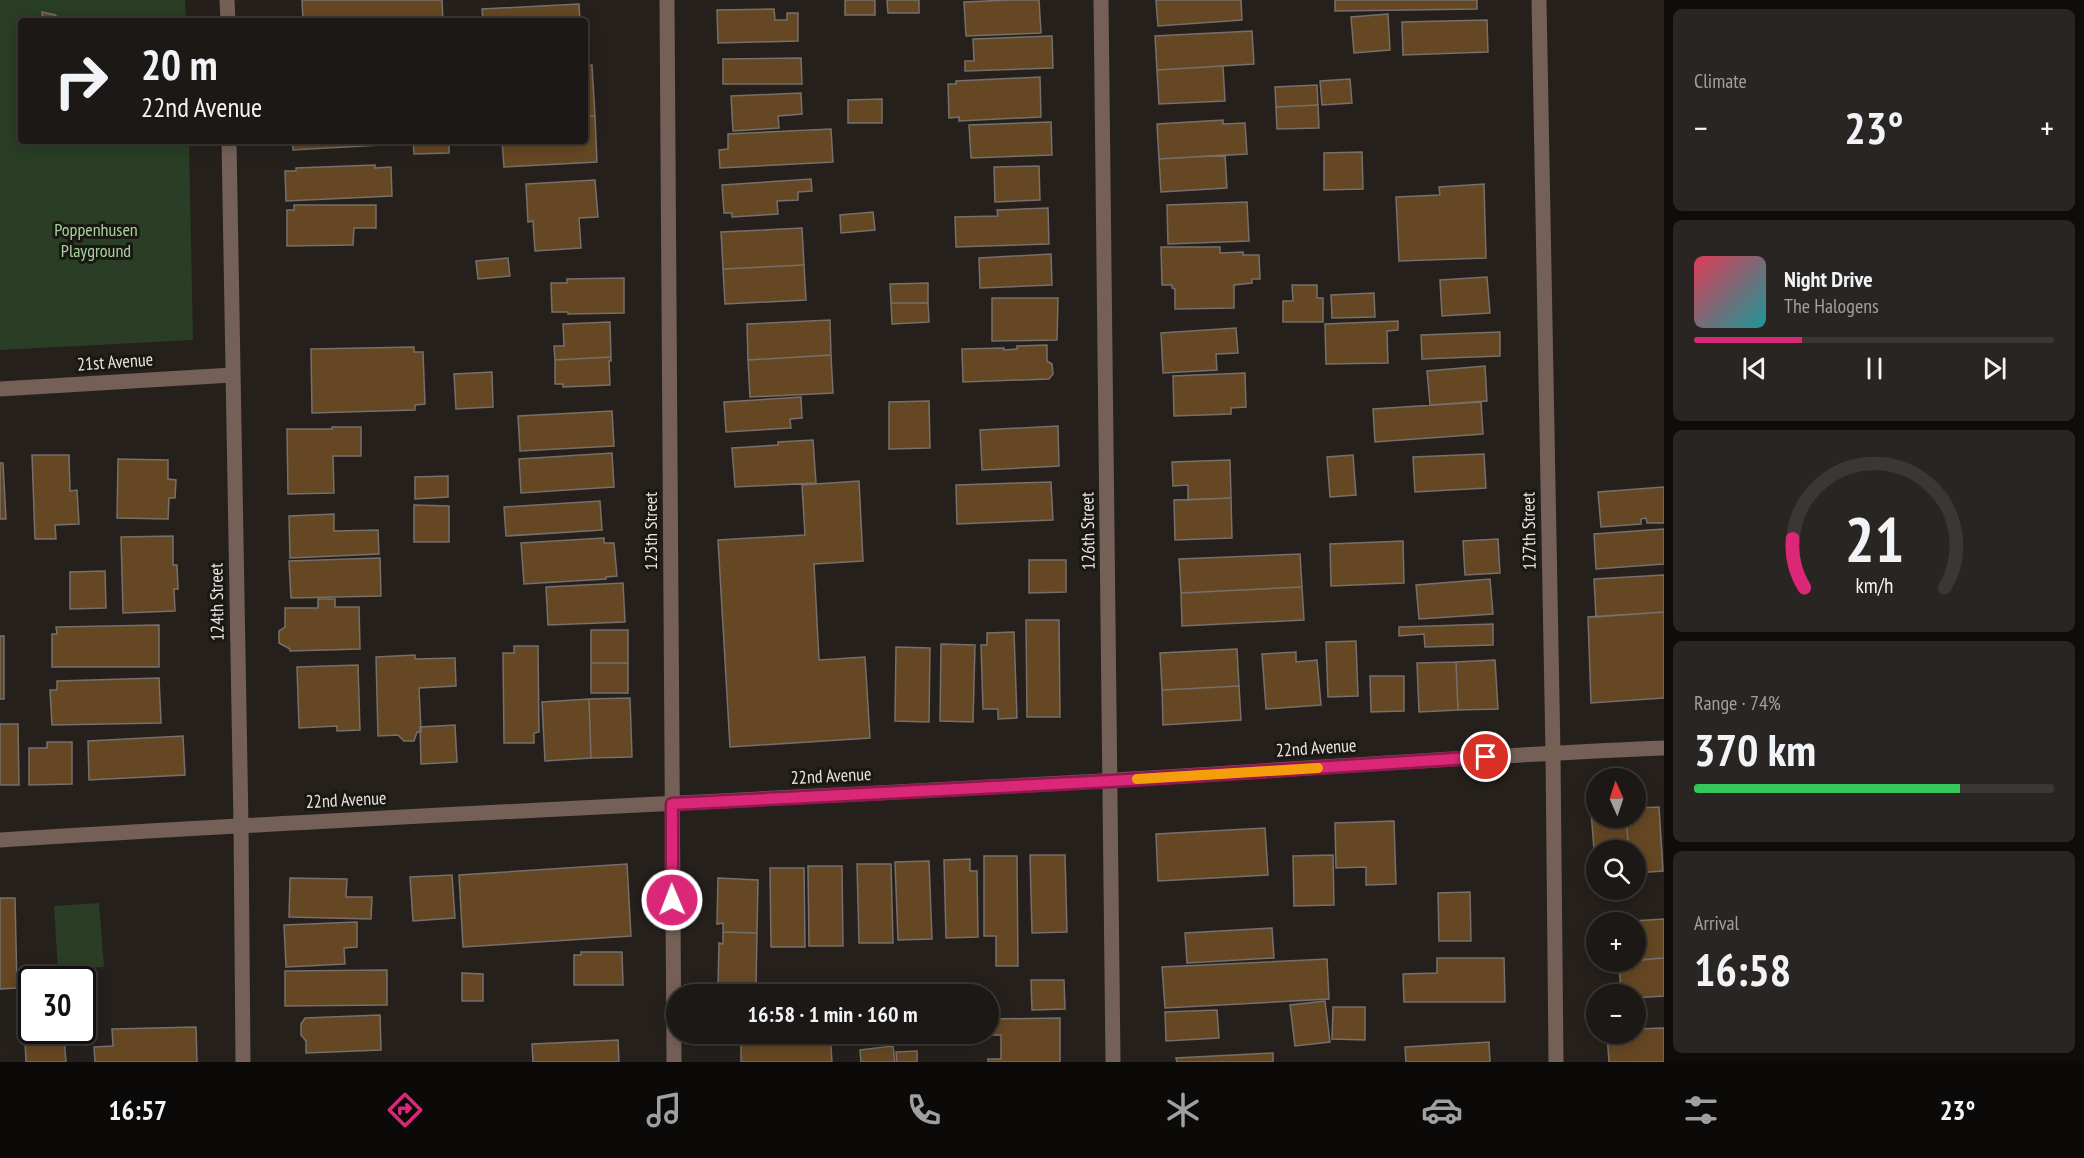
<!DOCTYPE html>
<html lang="en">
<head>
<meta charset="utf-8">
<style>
	body { margin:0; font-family:"PT Sans Narrow",sans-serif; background:#292522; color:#f1f3f6; height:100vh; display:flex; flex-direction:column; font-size:22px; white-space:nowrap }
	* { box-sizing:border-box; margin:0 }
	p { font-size:20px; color:#a0a0a0 }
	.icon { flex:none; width:33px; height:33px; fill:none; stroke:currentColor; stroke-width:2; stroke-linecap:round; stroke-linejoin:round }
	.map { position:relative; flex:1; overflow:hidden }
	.drawer { display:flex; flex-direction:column; gap:9px; padding:9px; background:#0f0d0c; width:420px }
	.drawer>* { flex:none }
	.hud { position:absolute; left:18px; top:18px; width:570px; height:126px; border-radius:6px; box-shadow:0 3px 15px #0003,0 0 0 2px #3a3734; background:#1c1815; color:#f1f3f6; overflow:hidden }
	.needle { width:39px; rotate:357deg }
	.tools { position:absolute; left:1586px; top:768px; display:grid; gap:12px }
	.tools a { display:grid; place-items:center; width:60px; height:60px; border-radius:50%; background:#1c1815; box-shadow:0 3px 15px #0003,0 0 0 2px #3a3734; font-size:30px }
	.speed { position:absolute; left:18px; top:966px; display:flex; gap:12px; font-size:30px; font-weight:700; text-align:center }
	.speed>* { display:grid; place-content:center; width:78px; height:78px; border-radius:50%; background:#1c1815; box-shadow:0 3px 15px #0003,0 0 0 2px #3a3734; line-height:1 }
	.speed .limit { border:3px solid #111; border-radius:9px; background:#fff; color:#111 }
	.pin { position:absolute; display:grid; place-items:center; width:51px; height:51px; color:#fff; margin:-26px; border:3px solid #fff; border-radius:50%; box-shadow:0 2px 6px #0007 }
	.me { position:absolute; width:66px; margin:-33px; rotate:359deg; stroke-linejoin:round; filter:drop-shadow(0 0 4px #0008) }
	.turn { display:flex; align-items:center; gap:21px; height:126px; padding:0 24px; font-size:27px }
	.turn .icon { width:78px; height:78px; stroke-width:2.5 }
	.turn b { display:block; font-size:42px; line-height:51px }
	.big { font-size:45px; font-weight:800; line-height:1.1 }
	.drawer .widget { flex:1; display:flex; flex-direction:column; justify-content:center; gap:9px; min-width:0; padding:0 21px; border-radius:9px; background:#292522 }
	.drawer .dial { align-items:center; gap:0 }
	.dial svg { height:156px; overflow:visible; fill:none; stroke:#3a3734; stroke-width:7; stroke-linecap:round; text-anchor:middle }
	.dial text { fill:#f1f3f6; stroke:none }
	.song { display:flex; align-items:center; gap:18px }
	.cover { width:72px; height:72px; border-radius:9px; background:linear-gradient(135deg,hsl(350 70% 55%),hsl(180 70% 35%)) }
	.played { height:6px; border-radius:3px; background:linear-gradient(90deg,#db2777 30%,#3a3734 30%) }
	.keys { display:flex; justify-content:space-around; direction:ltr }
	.heat { display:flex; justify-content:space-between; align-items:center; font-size:33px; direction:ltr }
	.charge { height:9px; border-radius:4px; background:linear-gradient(90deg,#34c759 74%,#3a3734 0) }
	.trip { position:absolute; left:666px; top:984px; width:333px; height:60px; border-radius:30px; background:#1c1815; box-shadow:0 3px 15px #0003,0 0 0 2px #3a3734; font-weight:800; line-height:60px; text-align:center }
	.tabs { display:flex; height:96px; justify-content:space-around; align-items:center; background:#0b0a08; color:#a0a0a0 }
	.tabs .icon { width:42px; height:42px }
	.tabs .selected { color:#db2777 }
	.tabs b { font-size:27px; color:#f1f3f6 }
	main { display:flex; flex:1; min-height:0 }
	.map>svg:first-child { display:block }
</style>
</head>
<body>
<main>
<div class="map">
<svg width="1664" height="1062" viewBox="0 0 1664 1062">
	<rect width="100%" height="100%" fill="#25201c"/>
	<!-- green -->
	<path fill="#293e25" d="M0 0H185L186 21H21V141H189L193 340 0 350Z
		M99 903 104 967 58 970 54 906Z"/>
	<!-- building -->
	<path fill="#654723" stroke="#75706a" stroke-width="1.5" d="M302 0H442L443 21H303Z
		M845 0H875V15H845Z
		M887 0H919V13H888Z
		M1009 0H1039L1041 33 966 36 964 2Z
		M1156 0H1241L1242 20 1158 26Z
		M1335 0H1477V9L1335 11Z
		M579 4 580 21H483L482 9Z
		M774 9 775 20H787V13H798V41L718 43 717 10Z
		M42 12 55 15 62 21H43Z
		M1388 14 1390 50 1354 53 1351 17Z
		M1487 20 1488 52 1403 55 1402 22Z
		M1252 31 1254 64 1157 70 1155 36Z
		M1052 36 1053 68 965 71V61H974L973 39Z
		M801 58 802 84H723V59Z
		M592 65 595 116H585V66Z
		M1223 66 1225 101 1159 104 1157 70Z
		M1040 77 1041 117 959 121V117L949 118 948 84H956V81Z
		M1350 79 1352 103 1322 105 1320 81Z
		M1317 85 1318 105 1276 107 1275 87Z
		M801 93 802 114 778 116 779 128 733 131 731 96Z
		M882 99V123H848V100Z
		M1318 105 1319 128 1277 129 1276 107Z
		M585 116H595L597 162 504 167 502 141H585Z
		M1223 120V124L1245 123 1247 154 1159 159 1157 124Z
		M1051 122 1052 155 971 158 969 125Z
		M831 129 833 162 720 168 719 150 728 149V134Z
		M292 141H400V144L293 150Z
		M413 141H449V153L414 154Z
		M1362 152 1363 189 1324 190V153Z
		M1225 155 1227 188 1161 192 1159 159Z
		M375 165V168L391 167 392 196 286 201 285 171H296V168Z
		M1039 166 1040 200 995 202 994 167Z
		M811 179 812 191 798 192V200L777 201 778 214 732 217V213H724L722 185Z
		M595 180 598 217 579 218 581 248 535 251 533 221 528 222 526 184Z
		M1484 184 1486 258 1399 261 1396 197 1440 195 1439 187Z
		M1247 202 1249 241 1168 244 1167 205Z
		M294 205H376V228H354L353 245 287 246V210H294Z
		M1048 208 1049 244 956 247 955 217 998 216 997 210Z
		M873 212 875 230 841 233 840 215Z
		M802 228 804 265 723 269 721 232Z
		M1161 247H1220V253L1243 252V255H1259L1260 279H1252V283L1234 285V308L1175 309V289L1172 288V285H1162Z
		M1051 254 1052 285 980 288 979 258Z
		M508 258 510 276 478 279 476 261Z
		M804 265 806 300 725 304 723 269Z
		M1487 277 1490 313 1442 316 1440 280Z
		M624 278V313L568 314V312H552L551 283H567V279Z
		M928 283V303H891L890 284Z
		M1292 285H1317V298H1323V322H1283V301H1293Z
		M1374 293 1375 317 1332 318 1331 295Z
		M992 298H1058L1057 340 992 341Z
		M891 303H928L929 322 892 324Z
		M830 320 831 355 748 360 747 324Z
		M1398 321V330L1387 331 1388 363 1326 364 1325 324Z
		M610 322 611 357 555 360 554 346H564L563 324Z
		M1236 328 1238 353 1216 354 1217 370 1163 373 1161 333Z
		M1500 332V356L1422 359 1421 335Z
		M1047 345V361L1052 364 1053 374 1049 379 963 382 962 349 1004 348V350L1017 349V346Z
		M414 347V352H423L425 404 415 405V410L312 413 311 349Z
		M831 355 833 393 750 397 748 360Z
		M611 357V361H609L610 385 563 387V384H555V360Z
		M1485 366 1487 401 1430 405 1427 371Z
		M492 372 493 407 456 409 454 374Z
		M1245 373 1246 407 1231 408V414L1174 416 1173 376Z
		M801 397 802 418 790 419 791 428 726 432 724 402Z
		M929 401 930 448 889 449V402Z
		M1481 402 1483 434 1375 442 1373 409Z
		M612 411 614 446 520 451 518 416Z
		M1058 426 1059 466 982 470 980 430Z
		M332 427H361V456H333L334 493 288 494 287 429H332Z
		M813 440 816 483 735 487 732 448 778 445V442Z
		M612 453 614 487 521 493 519 459Z
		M1484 454 1486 488 1415 492 1413 457Z
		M32 455H69L70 491 77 490 79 524 55 525 56 539H35Z
		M1353 455 1356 495 1330 497 1327 457Z
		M118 459 168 460V479L176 480 175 498H169L168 519 117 518Z
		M1230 460 1231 498 1188 500V485L1173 486 1172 462Z
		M0 463H3L6 519H0Z
		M448 476V497L415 499V477Z
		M859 481 863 561 814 564 819 660 865 657 870 738 730 747 718 540 805 535 802 485Z
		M1051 482 1053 520 957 524 956 485Z
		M1664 487V523H1647L1646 518 1641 519V524L1601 527 1598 492Z
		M1231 498 1232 538 1175 540 1174 500Z
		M600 501 602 530 506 536 504 507Z
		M414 505 449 506V542H414Z
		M334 514V531L378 530 379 554 290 558 289 516Z
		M1664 529V564L1596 569 1594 534Z
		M173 536V565H177L178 589H174L175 611 123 613 121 537Z
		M604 538V543H614L617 576 606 577V579L524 584 521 543Z
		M1498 539 1500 573 1465 575 1463 541Z
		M1403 541 1404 583 1331 586 1330 544Z
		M1300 554 1302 587 1181 593 1179 559Z
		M380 558 381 596 291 598 289 561Z
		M1029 560H1066V592L1029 593Z
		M105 571 106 608 70 609V572Z
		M1664 575V612L1596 617 1594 579Z
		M1490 579 1493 614 1419 619 1416 585Z
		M623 583 625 622 548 625 546 587Z
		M1302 587 1304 620 1182 626 1181 593Z
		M318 599H335V607H359L360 649 290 651V649L279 643V631L285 627V608H318Z
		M1664 612V698L1591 703 1588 617Z
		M1026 620H1059L1060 717H1027Z
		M1493 624V645L1425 647 1424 634 1399 636V627Z
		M159 625V667H52V634H57L56 627Z
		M591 630H628V663H591Z
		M1014 632 1017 718 998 719V709H983L981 645H987V633Z
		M0 636H4V699H0Z
		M1356 641 1358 696 1328 697 1326 642Z
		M941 644 975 645 973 722 940 721Z
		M514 646H538L539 732 534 733V743H504L503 653H514Z
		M896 647 930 648 929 722 895 721Z
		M1237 649 1239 686 1162 690 1160 653Z
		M1296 652V662L1317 660 1321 705 1266 709 1262 654Z
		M415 655V659L455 658 456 686 419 688 421 732H417L414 741H404L398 735 378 736 376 657Z
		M1495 660 1498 709 1458 710 1456 662Z
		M1456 662 1458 710 1419 712 1417 663Z
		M591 663H628V693H591Z
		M358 665 360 730 337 731V726L299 728 297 667Z
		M1370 676H1404V711L1371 712Z
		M159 678 161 723 52 725 50 690H57V681Z
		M1239 686 1241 720 1163 725 1162 690Z
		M630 698 632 757 591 758 589 699Z
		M589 699 591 758 545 761 542 702Z
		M0 724H18L19 785H0Z
		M455 725 457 762 421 764 420 727Z
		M183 736 185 775 89 780 88 741Z
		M47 742H72V784L29 785V748H47Z
		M1659 807 1663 871 1635 873V850H1629L1626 818H1635V808Z
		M1591 811H1596V818H1626L1629 850H1596V875Z
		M1394 821 1396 884 1366 885V867L1336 868 1335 823Z
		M1265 828 1268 875 1158 881 1156 834Z
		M1030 855H1065L1067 932 1032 933Z
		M1333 855 1334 905 1294 906 1293 856Z
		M984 856H1017L1018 966H996V936H984Z
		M970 859V871H977L978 937 946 938 944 860Z
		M929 861 932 939 898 940 895 862Z
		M627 864 631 936 463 947 459 875Z
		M857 864H891L893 943H859Z
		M808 866H842L843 946H809Z
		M770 868H804L805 947H771Z
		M452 875 455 918 413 921 410 877Z
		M290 878 347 879 346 897H372L371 919 289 917Z
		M718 878 758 880 757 933 723 932V923L717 924Z
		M1470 892 1471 941H1439L1438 893Z
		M0 898H15L17 988 0 989Z
		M1664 919V958L1635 960V922H1617Z
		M357 922V947L344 948 345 964 286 967 284 925Z
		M1272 928 1274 958 1187 963 1185 933Z
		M723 932 757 933 756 987H718L719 943 723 944Z
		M581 952H622L623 985H574V955H581Z
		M1437 958H1504L1505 1002H1404L1403 974 1437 973Z
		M1664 958V996L1635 998V994H1621L1619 962Z
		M1327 959 1329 999 1165 1008 1162 967Z
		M387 970V1005L285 1006V971Z
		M462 973 483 974V1001H462Z
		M1031 980H1064L1065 1009 1032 1010Z
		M32 983V1030H64V1038L25 1040 21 984Z
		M902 983H938V994H902Z
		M941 990H971V994H941Z
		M849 991V994H819V992Z
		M1325 1001 1330 1042 1295 1046 1290 1005Z
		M1333 1007H1365V1040L1332 1039Z
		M1217 1010 1219 1038 1166 1041 1165 1012Z
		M380 1015 381 1050 306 1053V1041L301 1035V1024L305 1018Z
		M1060 1018V1062H988V1059H1001V1035H991V1019Z
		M196 1027 197 1062H95L94 1047 113 1046 112 1029Z
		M1664 1028V1062H1609L1607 1034H1635V1029Z
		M747 1034H830L832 1062H741V1045H747Z
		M64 1038 66 1062H26L25 1040Z
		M618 1040 619 1062H533L532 1044Z
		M1489 1042 1490 1062H1406L1405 1047Z
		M893 1046 895 1062H861L860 1050Z
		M917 1051V1062H897L896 1052Z
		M1273 1053V1062H1177L1176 1058Z"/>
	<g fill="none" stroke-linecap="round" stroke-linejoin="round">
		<!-- minor -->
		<path stroke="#746056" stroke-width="15" d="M227 0 228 21
			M667 0 674 1062
			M1101 0 1113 1062
			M229 141 241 825 243 1062
			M0 389 232 375
			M1553 753 1556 1062
			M0 840C348 818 697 803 1045 784 1252 773 1458 756 1664 748"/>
		<!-- tertiary -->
		<path stroke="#746056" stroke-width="15" d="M1539 0 1553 753"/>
	</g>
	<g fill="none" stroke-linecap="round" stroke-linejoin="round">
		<defs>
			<path id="route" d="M672 900V804L1111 781 1486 757"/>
		</defs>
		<!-- route casing -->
		<use href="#route" stroke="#8e194d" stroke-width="15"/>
		<!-- route -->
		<use href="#route" stroke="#db2777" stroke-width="10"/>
		<!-- slow -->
		<path stroke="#f59e0b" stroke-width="10" d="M1137 779 1318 768"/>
	</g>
	<g text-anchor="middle" stroke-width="6" stroke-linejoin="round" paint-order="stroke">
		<!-- park labels -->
		<g font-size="18" fill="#a5d69b" stroke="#1b1712">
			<text x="96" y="236">Poppenhusen<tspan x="96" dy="21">Playground</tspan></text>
		</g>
		<!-- street labels -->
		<g font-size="18" fill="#e8e5e2" stroke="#1b1712">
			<text transform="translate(115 362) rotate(-4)" y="6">21st Avenue</text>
			<text transform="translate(651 531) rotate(-90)" y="6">125th Street</text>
			<text transform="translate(1088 531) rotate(-91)" y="6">126th Street</text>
			<text transform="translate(1529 531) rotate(-91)" y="6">127th Street</text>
			<text transform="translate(217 602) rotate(-91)" y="6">124th Street</text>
			<text transform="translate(1316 748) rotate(-4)" y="6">22nd Avenue</text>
			<text transform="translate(831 776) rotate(-3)" y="6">22nd Avenue</text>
			<text transform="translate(346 800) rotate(-3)" y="6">22nd Avenue</text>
		</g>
	</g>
</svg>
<div class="tools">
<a><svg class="needle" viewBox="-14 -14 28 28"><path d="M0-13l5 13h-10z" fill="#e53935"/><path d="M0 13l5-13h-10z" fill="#a0a0a0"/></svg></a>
<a><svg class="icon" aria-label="search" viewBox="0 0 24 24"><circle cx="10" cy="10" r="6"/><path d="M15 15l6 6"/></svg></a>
<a>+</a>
<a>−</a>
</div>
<div class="speed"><div class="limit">30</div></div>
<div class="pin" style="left:1486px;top:757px;background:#d93025"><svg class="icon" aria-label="arrive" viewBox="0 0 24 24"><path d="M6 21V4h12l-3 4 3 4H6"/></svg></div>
<svg class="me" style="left:672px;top:900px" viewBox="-20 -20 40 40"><circle r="17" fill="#db2777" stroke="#fff" stroke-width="3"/><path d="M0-11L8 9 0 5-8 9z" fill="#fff"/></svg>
<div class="trip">16:58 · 1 min · 160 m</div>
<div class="hud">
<div class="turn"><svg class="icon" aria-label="right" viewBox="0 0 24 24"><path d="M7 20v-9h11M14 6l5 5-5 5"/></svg><div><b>20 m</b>22nd Avenue</div></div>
</div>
</div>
<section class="drawer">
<div class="widget"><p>Climate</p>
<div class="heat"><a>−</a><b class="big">23°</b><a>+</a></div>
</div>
<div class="widget">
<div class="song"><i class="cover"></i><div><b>Night Drive</b><p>The Halogens</p></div></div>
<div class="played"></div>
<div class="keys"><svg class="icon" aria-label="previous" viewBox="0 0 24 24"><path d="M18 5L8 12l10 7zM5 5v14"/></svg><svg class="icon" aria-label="pause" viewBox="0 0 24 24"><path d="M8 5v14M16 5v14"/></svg><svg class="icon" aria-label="next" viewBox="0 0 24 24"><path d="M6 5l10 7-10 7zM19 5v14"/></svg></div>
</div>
<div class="widget dial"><svg viewBox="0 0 100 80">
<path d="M14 69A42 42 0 1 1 86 69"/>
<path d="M14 69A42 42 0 0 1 8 44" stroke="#db2777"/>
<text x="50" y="56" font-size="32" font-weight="700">21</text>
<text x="50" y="72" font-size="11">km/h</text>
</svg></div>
<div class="widget"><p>Range · 74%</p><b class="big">370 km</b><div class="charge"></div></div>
<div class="widget"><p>Arrival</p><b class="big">16:58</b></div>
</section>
</main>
<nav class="tabs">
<b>16:57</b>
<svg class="icon selected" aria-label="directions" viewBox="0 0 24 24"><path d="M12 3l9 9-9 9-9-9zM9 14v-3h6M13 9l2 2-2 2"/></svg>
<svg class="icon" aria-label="music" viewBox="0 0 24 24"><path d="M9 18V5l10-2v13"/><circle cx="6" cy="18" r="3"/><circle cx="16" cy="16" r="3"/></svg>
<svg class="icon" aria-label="phone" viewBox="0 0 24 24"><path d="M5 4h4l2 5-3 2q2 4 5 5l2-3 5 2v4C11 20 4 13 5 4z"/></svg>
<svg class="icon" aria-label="climate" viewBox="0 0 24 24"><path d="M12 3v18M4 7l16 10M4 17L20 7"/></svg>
<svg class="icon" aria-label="car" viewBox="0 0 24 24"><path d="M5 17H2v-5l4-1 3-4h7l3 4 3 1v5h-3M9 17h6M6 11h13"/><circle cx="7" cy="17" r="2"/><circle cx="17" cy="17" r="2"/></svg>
<svg class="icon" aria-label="filters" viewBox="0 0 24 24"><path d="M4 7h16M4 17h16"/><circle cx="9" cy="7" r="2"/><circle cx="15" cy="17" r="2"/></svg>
<b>23°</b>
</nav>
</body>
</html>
